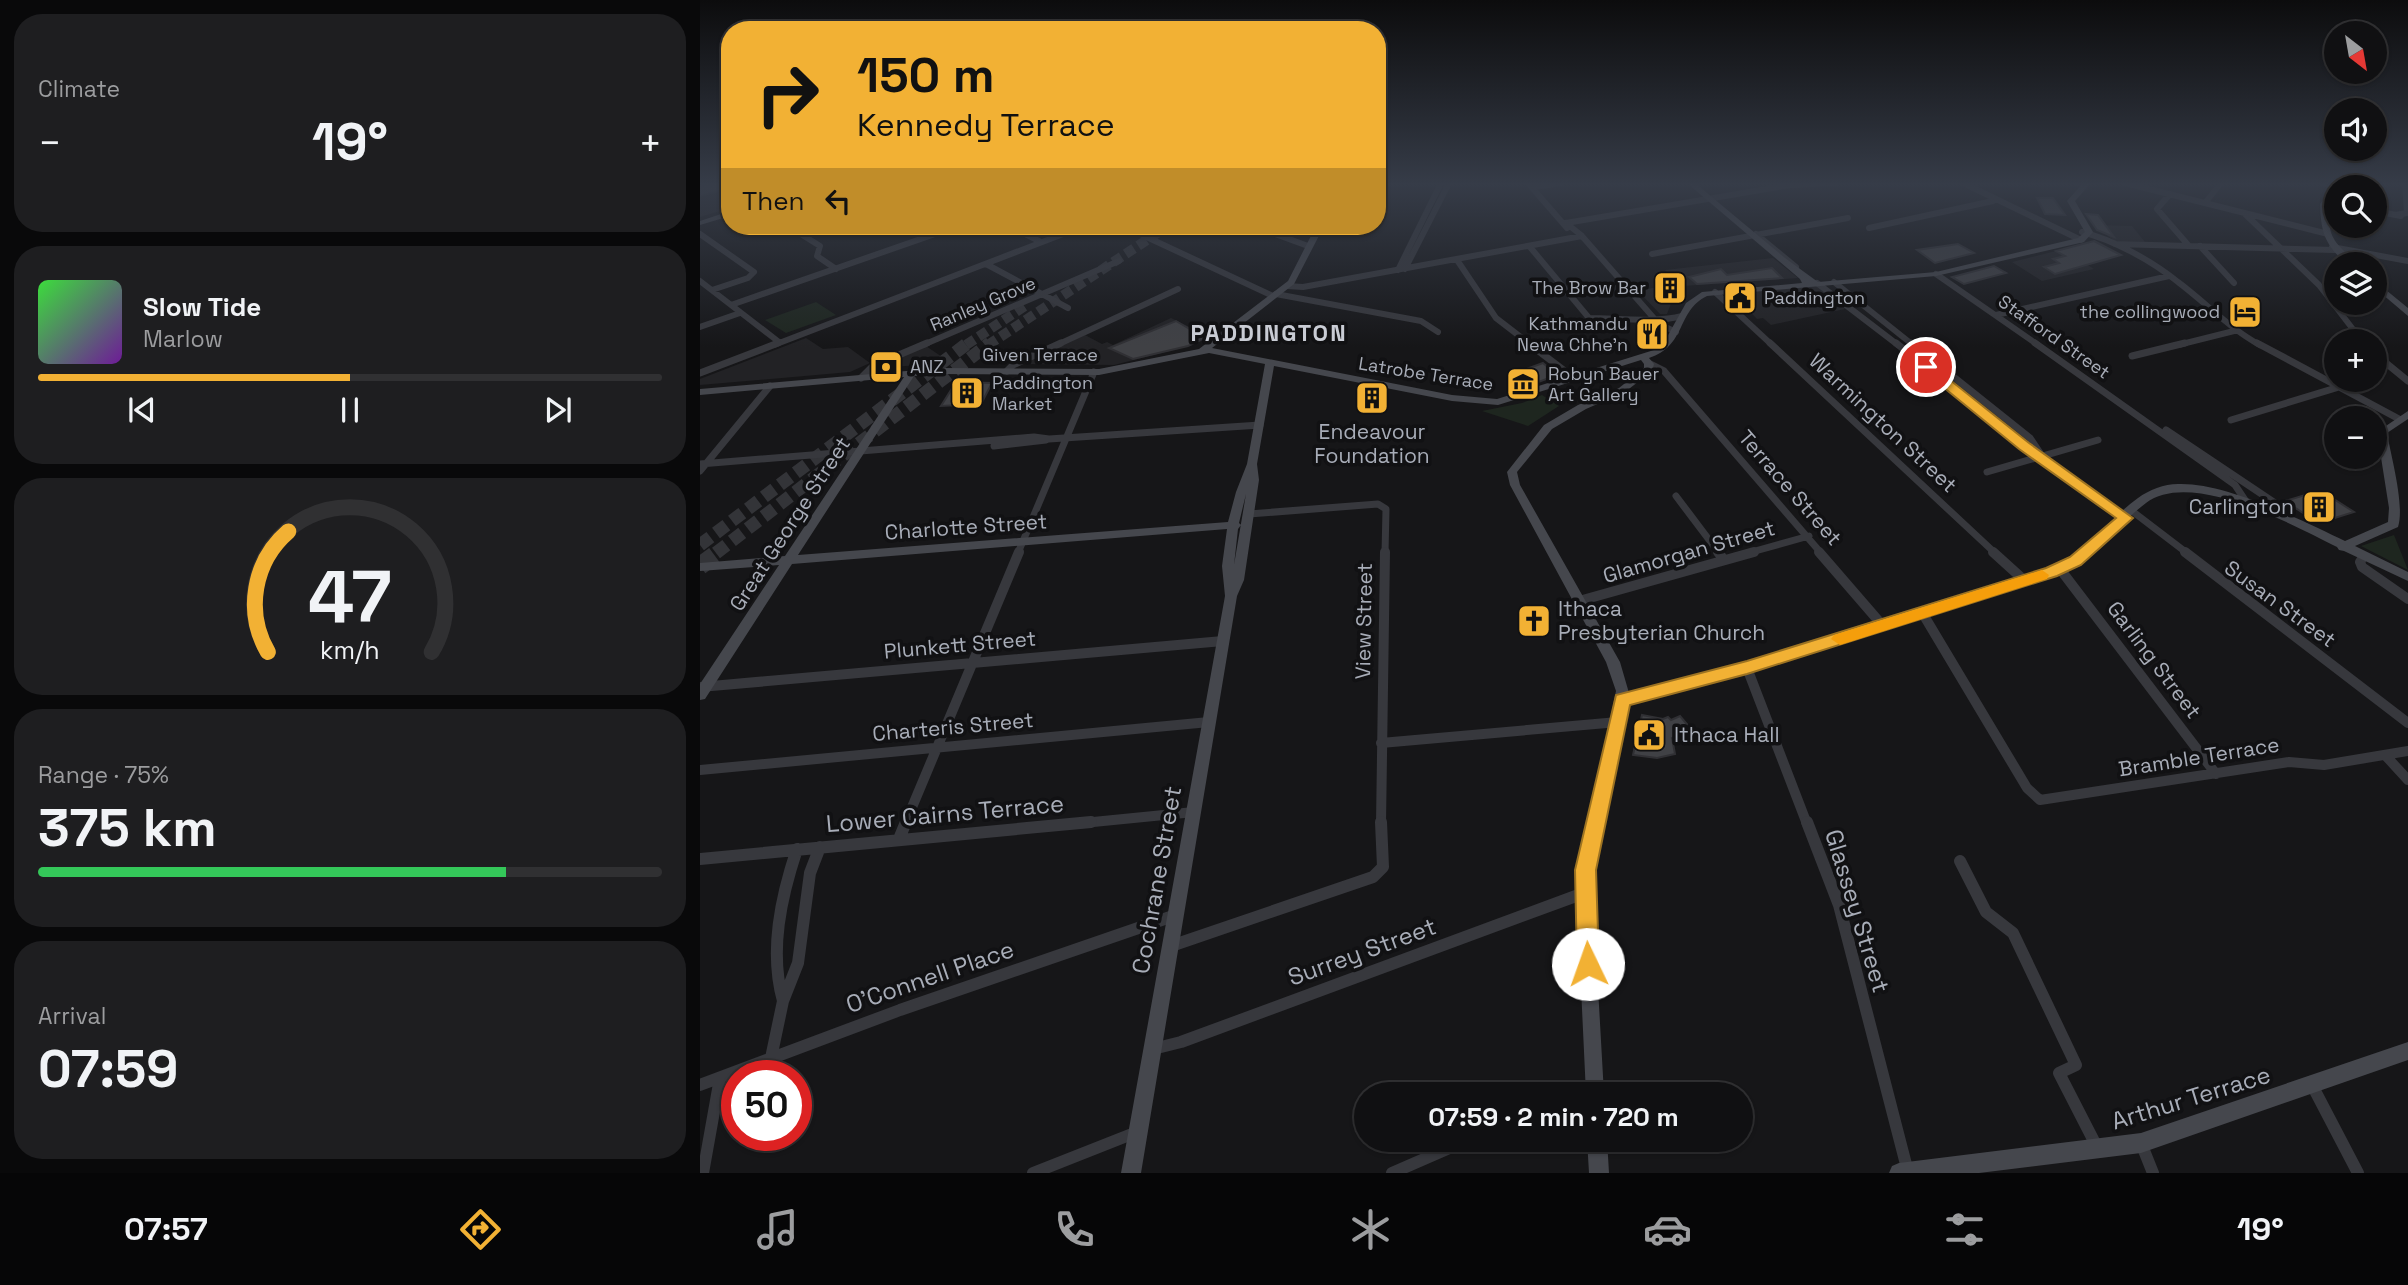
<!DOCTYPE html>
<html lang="en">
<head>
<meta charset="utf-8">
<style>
	body { margin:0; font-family:"Space Grotesk",sans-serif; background:#1e1e20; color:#f1f3f6; height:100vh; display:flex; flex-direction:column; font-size:26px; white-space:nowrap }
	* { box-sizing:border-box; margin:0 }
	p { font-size:23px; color:#9c9d9f }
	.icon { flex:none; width:38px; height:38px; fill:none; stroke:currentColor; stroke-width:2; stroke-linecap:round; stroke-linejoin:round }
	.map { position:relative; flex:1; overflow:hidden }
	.sheet { display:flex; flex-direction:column; gap:14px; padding:14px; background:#09090a; width:700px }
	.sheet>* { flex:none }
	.hud { position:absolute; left:21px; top:21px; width:665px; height:214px; border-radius:28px; box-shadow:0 2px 5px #0004,0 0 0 2px #303032; background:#f2b134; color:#111; overflow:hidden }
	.needle { width:46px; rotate:149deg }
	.tools { position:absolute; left:1624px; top:21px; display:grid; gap:14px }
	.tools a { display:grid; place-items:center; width:63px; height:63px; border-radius:50%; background:#101012; box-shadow:0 2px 5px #0004,0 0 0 2px #303032; font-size:35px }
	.speed { position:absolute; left:21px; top:1060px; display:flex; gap:14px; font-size:35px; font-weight:700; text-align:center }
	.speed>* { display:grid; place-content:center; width:91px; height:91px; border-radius:50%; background:#101012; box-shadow:0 2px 5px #0004,0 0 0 2px #303032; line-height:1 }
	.speed .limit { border:10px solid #d22; background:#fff; color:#111 }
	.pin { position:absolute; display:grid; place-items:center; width:60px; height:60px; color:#fff; margin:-30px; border:4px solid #fff; border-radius:50%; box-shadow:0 2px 7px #0007 }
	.me { position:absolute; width:77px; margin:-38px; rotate:357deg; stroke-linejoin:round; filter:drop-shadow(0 0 5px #0008) }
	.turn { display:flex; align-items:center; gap:24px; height:147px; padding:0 21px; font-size:32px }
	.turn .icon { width:91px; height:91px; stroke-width:2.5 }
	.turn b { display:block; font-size:49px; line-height:60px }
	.then { display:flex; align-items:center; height:66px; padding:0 21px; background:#0003; gap:14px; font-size:26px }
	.big { font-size:52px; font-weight:700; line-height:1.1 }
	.sheet .widget { flex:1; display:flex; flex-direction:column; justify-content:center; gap:10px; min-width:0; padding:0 24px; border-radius:28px; background:#1e1e20 }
	.sheet .dial { align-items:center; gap:0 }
	.dial svg { height:182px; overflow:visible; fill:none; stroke:#303032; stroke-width:7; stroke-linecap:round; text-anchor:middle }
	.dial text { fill:#f1f3f6; stroke:none }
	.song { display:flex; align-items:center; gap:21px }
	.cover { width:84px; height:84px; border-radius:10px; background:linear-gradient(135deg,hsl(120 70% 55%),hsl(280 70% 35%)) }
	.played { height:7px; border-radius:4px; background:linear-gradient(90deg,#f2b134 50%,#303032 50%) }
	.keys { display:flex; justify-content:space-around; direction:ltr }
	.heat { display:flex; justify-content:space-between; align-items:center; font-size:38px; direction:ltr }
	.charge { height:10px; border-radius:5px; background:linear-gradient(90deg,#34c759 75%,#303032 0) }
	.trip { position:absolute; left:654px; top:1082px; width:399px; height:70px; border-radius:35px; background:#101012; box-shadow:0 2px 5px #0004,0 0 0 2px #303032; font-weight:700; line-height:70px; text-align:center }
	.menu { display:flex; height:112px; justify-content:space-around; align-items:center; background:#060607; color:#9c9d9f }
	.menu .icon { width:49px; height:49px }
	.menu .current { color:#f2b134 }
	.menu b { font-size:32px; color:#f1f3f6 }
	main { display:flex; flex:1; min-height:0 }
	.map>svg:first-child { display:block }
</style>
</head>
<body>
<main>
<section class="sheet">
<div class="widget"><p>Climate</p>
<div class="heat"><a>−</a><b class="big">19°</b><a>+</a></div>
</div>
<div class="widget">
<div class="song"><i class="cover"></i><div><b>Slow Tide</b><p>Marlow</p></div></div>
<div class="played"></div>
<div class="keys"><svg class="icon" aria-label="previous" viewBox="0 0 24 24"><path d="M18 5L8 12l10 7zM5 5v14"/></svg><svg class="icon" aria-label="pause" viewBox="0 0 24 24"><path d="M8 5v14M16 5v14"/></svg><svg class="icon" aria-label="next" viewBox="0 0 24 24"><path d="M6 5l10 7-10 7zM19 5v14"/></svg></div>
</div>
<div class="widget dial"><svg viewBox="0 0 100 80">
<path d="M14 69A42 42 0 1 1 86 69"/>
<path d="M14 69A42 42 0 0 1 23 16" stroke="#f2b134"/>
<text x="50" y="56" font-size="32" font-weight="700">47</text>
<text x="50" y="72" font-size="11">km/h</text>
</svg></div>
<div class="widget"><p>Range · 75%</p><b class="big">375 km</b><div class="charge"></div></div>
<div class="widget"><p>Arrival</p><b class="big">07:59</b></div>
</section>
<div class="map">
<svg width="1708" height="1173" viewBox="0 0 1708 1173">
	<rect width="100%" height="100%" fill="#161618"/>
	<!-- built -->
	<path fill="#222225" d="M0 183H30V208L0 217Z
		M1392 225 1432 226 1445 242 1415 241Z
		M1396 241 1421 255 1386 264 1394 269 1342 281 1312 262Z
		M1073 258 1098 278 983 286 975 293 967 314H960L938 291 977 283 965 270Z
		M1118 285 1145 309 1071 325 1063 318 1057 319 1037 298 1042 297 1038 293Z
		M471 318 508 336 489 346 414 365 323 364 385 335 402 344 407 342 413 345Z
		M106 338 123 349 148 347 170 363 150 372 0 385V379Z
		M226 346 248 361V363L177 368Z"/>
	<!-- green -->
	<path fill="#1e261f" d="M116 302 136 315 86 333 65 320Z
		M842 395 859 406 828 426 782 411 822 403Z
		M1694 535 1708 570 1661 546Z"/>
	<!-- building -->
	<path fill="#404145" stroke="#303034" stroke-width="2" d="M0 183H30V188L0 196Z
		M1337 198H1353L1365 215 1345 214Z
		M1386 214 1398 215 1414 237 1397 230Z
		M1394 241 1421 255 1355 274 1344 267 1359 263 1353 259 1365 256 1356 251Z
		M1258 244 1274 253 1235 263 1217 250Z
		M1294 266 1306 273 1264 284 1252 277Z
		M1072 268 1082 278 997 284 989 277 1021 269 1027 275Z
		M476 321 505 338 488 346 433 359 409 348Z
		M843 363 857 375 820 389 812 382 811 379 833 371 829 368Z
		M256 382 292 383 281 404 241 406Z
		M1626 494 1654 512 1635 518 1628 514 1612 519 1585 501 1605 495 1611 499Z
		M942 715 963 719 968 717 971 720 980 716 991 729 972 738 975 754 957 758 933 755Z"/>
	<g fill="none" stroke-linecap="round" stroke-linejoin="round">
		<!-- highway-tunnel-far2 -->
		<path stroke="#333438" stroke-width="10" stroke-dasharray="10 5" stroke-linecap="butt" d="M266 345 328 304
			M288 345 468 226"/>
		<!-- highway-tunnel-far1 -->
		<path stroke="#333438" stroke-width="13" stroke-dasharray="13 7" stroke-linecap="butt" d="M0 545 268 343
			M16 553 290 343"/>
		<!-- highway-tunnel -->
		<path stroke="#333438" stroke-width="18" stroke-dasharray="18 9" stroke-linecap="butt" d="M0 566 19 552"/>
		<!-- street-far3 -->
		<path stroke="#37383d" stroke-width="6" d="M828 183 867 228
			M1263 183 1381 240
			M1377 183 1385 185
			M1425 183 1628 234
			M1622 183 1635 187
			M834 187 861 183
			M1470 194 1457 209 1489 246
			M1625 202 1636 204
			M1505 203 1521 183
			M1675 211 1701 216
			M1545 214 1619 285 1662 341
			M1695 215 1707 213 1705 183
			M866 223 1090 185 1136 183
			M866 223 881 235 959 324 976 332
			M88 226 120 246 117 256 136 269
			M309 226 339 241
			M423 226 573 296
			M554 226 608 246
			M1169 228 1293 201
			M1382 232C1414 240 1452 261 1478 282 1506 303 1529 328 1560 345
			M0 234 54 272 48 278 12 290
			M1056 234 1096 267
			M1415 244 1635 250
			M1500 246 1534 283
			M830 247 889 318C917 318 956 323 982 316
			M1632 247 1708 261
			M952 254 1148 218
			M757 260 796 318 831 345
			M286 264 368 308
			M705 269 749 183
			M698 270 741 183
			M1236 274 1338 345
			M0 281 79 342
			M1134 282 1213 345
			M1117 283 1198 345
			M587 286 603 287 882 236
			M1015 292 1072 345
			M576 294 721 321 738 332
			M31 305 258 226
			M1296 315 1469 276
			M0 327 40 313
			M74 345 384 226
			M223 345 419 261
			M357 345 478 289
			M1478 345 1534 331"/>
		<!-- street-far2 -->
		<path stroke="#37383d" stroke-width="7" d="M828 343 874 378
			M1070 343 1295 553
			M1196 343 1316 440 1425 518
			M1211 343 1330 438 1342 456
			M1335 343 1535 485 1545 500
			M1557 343 1699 419
			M1675 354 1708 381
			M1432 356 1485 343
			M950 364 964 371 1121 553
			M307 371 313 365 361 343
			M0 373 78 343
			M161 378 173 366 227 343
			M1531 420 1639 387
			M1466 430 1575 503 1581 515
			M294 446 346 440
			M0 464 334 437 349 439 560 425
			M0 471 70 386
			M1287 472 1398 440
			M976 496 1019 553
			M1432 511 1487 553
			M549 514 678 504 686 509 685 553
			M318 553 394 372
			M1048 553 1109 536"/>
		<!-- street-far1 -->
		<path stroke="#37383d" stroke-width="10" d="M1018 552 1024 560
			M1119 552 1183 626
			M1293 552 1325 581
			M1485 552 1708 723
			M1663 557 1660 562 1662 567 1708 599
			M1360 569 1516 774
			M879 601 1054 552
			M1223 614 1327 788 1340 800 1589 762 1624 765 1708 751
			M1047 668 1107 824
			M0 687 523 641
			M681 743 918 722
			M1685 755 1708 780
			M0 770 509 722
			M205 824 319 552
			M373 824 494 812
			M681 824 685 552"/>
		<!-- street -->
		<path stroke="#37383d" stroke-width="12" d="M1107 822 1139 905 1208 1172
			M199 839 206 822
			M0 859 391 822
			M1260 861 1286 912 1313 933 1376 1065 1359 1073 1398 1149
			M471 946 673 877 683 867 681 822
			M83 1001C69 951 81 897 97 849
			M453 1049 481 1042 884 893
			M71 1058 83 1001 98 963 110 873 120 847
			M0 1085 200 1010 476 915
			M1612 1085 1658 1173
			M1441 1143 1453 1173
			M3 1173 20 1078
			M333 1173 437 1132
			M692 1173 770 1139"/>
		<!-- secondary -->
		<path fill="#45474d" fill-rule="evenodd" d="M987 183H995L1085 258 1118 282 1236 272 1378 238 1385 232 1367 201 1383 183H1391L1375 201 1393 232 1384 242 1236 276 1007 296C976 311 987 346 949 358L954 364 952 371 925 392 886 409 852 429 817 472 820 485 920 662 929 693 1047 663 1356 566C1389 549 1409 519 1438 498 1449 490 1464 484 1478 484 1526 482 1603 521 1645 541L1688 522 1689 508 1677 432 1708 411V419L1687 433C1691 456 1705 506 1698 527L1655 546 1708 572V581L1644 551 1639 550 1637 547C1593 525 1491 469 1446 503 1417 525 1397 554 1364 572L1047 673 927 704 892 881 904 1094H886L876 881 916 691 906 662 810 485 807 472 844 425 878 405 919 388 944 368V364L941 360 798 405 752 401 574 366 557 464 559 480 544 580 537 596 441 1173H421L525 596 522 566 527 529 92 564 5 699 0 700V684L79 565 0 571V563L85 556 204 377 0 395V389L241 368 399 369 499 349 588 281 616 226H624L594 284 512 348 752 395 797 399 954 350 967 337 986 303 1002 292 1102 283 1100 279ZM509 353 565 364 547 464 536 492 528 522 98 555 214 376 241 374 399 375ZM546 494 534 565 538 529 541 525 539 523Z
			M1635 183H1643L1640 187H1636V192L1628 204C1629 242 1633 238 1656 264H1647C1625 245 1621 233 1620 204Z
			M30 211V216L0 225V221Z
			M1675 281 1708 308V316L1675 288Z
			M1708 1042V1060L1441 1153 1279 1173H1189L1192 1166 1199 1163 1441 1133Z
			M887 1139H907L909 1173H889Z"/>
	</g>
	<!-- sky -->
	<linearGradient id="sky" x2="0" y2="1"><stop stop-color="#0c0c0d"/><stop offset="0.53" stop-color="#363c48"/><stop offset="1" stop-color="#363c48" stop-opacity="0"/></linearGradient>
	<rect width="1708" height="347" fill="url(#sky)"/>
	<!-- route -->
	<path fill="#f2b134" stroke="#9d7322" stroke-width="2" d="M1221 364H1230L1329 443 1433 518 1381 565 1357 576 1047 674 930 705 896 870 899 964 896 971 888 975 880 971 877 964 875 870 916 695 1047 661 1346 568 1370 557 1416 518 1319 449 1221 369Z"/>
	<!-- slow -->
	<path fill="#f59e0b" d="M1342 570 1349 575 1347 579 1140 645 1131 639 1134 635Z"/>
	<!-- icons -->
	<defs>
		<symbol id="building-square" viewBox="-11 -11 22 22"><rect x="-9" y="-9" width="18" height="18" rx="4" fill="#f2b134" stroke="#111113"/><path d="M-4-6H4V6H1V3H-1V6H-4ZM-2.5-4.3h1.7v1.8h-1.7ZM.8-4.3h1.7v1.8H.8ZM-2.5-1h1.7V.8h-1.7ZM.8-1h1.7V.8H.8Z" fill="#111"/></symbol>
		<symbol id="civic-square" viewBox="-11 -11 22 22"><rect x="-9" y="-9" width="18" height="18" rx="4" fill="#f2b134" stroke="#111113"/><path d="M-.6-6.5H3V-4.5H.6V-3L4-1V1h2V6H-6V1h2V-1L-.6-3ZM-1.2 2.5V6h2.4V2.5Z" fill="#111"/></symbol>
		<symbol id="hotel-square" viewBox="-11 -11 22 22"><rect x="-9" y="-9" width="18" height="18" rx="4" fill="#f2b134" stroke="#111113"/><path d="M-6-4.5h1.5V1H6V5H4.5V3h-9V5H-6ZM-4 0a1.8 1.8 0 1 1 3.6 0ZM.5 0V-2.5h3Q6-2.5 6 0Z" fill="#111"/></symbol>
		<symbol id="restaurant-square" viewBox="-11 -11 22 22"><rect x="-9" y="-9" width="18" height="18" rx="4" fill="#f2b134" stroke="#111113"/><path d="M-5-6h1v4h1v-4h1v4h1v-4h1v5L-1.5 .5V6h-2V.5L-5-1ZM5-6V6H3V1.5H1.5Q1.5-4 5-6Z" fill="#111"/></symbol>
		<symbol id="bank-square" viewBox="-11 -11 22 22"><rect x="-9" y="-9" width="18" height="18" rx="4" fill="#f2b134" stroke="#111113"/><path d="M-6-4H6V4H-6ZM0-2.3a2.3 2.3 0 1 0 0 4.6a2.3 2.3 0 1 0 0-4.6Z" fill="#111"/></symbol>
		<symbol id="museum-square" viewBox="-11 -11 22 22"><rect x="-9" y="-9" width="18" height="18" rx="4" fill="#f2b134" stroke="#111113"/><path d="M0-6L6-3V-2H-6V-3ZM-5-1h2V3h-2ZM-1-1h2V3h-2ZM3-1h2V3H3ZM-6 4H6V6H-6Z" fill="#111"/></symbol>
		<symbol id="church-square" viewBox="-11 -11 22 22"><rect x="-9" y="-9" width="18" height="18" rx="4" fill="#f2b134" stroke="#111113"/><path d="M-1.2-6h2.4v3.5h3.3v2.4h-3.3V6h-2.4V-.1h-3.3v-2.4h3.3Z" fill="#111"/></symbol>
	</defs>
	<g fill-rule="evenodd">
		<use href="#building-square" x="951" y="269" width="38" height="38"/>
		<use href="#civic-square" x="1021" y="279" width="38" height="38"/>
		<use href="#hotel-square" x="1526" y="293" width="38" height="38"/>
		<use href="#restaurant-square" x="933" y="315" width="38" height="38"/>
		<use href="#bank-square" x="167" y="348" width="38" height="38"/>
		<use href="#museum-square" x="804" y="365" width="38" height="38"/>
		<use href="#building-square" x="248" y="374" width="38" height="38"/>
		<use href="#building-square" x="653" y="379" width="38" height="38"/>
		<use href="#building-square" x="1600" y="488" width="38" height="38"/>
		<use href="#church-square" x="815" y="602" width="38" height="38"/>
		<use href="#civic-square" x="930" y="716" width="38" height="38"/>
	</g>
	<g text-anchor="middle" stroke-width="7" stroke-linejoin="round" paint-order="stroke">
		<!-- far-poi labels -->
		<g font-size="18" fill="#a8adb8" stroke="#111113" text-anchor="start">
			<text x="946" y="294" text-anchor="end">The Brow Bar</text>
			<text x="1064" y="304">Paddington</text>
			<text x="1520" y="318" text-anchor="end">the collingwood</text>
			<text x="928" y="330" text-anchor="end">Kathmandu<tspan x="928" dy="21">Newa Chhe'n</tspan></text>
			<text x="210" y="373">ANZ</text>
			<text x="848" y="380">Robyn Bauer<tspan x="848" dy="21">Art Gallery</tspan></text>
			<text x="292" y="389">Paddington<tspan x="292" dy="21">Market</tspan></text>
		</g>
		<!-- far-street labels -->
		<g font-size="18" fill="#a8adb8" stroke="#111113">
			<text transform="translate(283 304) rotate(-23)" y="6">Ranley Grove</text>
			<text transform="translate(1354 337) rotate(35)" y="6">Stafford Street</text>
			<text x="340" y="361">Given Terrace</text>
			<text transform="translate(726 374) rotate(9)" y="6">Latrobe Terrace</text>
		</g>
		<!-- street labels -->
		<g font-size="21" fill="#a8adb8" stroke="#111113">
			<text transform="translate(1183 423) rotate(43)" y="7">Warmington Street</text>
			<text transform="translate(1090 488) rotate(49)" y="7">Terrace Street</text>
			<text transform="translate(90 524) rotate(-57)" y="7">Great George Street</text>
			<text transform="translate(266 527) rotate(-4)" y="7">Charlotte Street</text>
			<text transform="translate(989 552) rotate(-16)" y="7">Glamorgan Street</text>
			<text transform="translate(1580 604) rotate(36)" y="7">Susan Street</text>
			<text transform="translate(664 621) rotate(-89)" y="7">View Street</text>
			<text transform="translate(260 645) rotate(-5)" y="7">Plunkett Street</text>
			<text transform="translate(1454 660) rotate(53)" y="7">Garling Street</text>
			<text transform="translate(253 727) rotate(-5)" y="7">Charteris Street</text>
			<text transform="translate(1499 757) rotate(-9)" y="7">Bramble Terrace</text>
		</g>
		<!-- poi labels -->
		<g font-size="21" fill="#a8adb8" stroke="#111113" text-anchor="start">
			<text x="672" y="439" text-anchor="middle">Endeavour<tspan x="672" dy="24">Foundation</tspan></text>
			<text x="1594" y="514" text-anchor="end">Carlington</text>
			<text x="858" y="616">Ithaca<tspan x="858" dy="24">Presbyterian Church</tspan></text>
			<text x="974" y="742">Ithaca Hall</text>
		</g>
		<!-- far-district labels -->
		<g font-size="23" font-weight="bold" letter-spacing="2" fill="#c9ccd4" stroke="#111113">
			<text x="569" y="341">PADDINGTON</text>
		</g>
		<!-- near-street labels -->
		<g font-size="24" fill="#a8adb8" stroke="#111113">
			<text transform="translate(245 814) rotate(-5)" y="8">Lower Cairns Terrace</text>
			<text transform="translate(457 880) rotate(-80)" y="8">Cochrane Street</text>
			<text transform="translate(1157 911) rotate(73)" y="8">Glassey Street</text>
			<text transform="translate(662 952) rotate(-20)" y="8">Surrey Street</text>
			<text transform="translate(230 977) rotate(-19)" y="8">O'Connell Place</text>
			<text transform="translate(1491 1098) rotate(-17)" y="8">Arthur Terrace</text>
		</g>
	</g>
</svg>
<div class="tools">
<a><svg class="needle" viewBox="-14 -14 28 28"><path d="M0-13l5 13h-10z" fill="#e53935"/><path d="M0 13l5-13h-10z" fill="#9c9d9f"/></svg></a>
<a><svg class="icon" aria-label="sound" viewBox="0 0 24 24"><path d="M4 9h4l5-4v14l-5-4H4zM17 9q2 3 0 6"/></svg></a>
<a><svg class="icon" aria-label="search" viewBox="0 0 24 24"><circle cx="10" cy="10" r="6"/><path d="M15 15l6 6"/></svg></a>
<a><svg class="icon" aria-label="layers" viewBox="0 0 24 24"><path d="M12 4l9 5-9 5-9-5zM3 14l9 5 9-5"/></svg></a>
<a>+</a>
<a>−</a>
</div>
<div class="speed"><div class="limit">50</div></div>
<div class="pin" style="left:1226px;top:367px;background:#d93025"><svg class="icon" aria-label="arrive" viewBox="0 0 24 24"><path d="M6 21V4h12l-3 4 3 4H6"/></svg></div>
<svg class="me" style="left:888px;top:964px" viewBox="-20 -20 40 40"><circle r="19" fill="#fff"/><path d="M0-13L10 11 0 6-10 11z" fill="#f2b134"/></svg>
<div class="trip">07:59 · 2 min · 720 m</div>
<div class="hud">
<div class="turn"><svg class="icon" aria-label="right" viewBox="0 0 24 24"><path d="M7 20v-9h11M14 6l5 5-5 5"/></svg><div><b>150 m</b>Kennedy Terrace</div></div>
<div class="then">Then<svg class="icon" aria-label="left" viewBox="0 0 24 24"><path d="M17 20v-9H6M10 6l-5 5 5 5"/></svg></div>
</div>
</div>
</main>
<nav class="menu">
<b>07:57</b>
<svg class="icon current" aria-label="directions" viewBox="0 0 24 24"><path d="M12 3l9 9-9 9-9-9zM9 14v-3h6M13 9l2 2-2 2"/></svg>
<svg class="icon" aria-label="music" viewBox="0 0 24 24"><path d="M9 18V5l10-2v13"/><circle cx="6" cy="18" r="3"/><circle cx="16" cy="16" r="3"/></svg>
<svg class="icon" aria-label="phone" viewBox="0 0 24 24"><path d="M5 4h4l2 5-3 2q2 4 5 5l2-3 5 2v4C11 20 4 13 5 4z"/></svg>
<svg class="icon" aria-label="climate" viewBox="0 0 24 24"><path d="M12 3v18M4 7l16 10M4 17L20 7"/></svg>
<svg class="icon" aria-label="car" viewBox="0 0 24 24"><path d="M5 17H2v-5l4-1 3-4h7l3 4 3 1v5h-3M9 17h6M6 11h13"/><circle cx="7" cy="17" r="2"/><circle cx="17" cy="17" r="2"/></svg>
<svg class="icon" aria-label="filters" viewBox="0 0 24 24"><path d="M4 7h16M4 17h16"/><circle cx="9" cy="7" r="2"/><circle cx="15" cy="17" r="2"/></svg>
<b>19°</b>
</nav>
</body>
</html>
